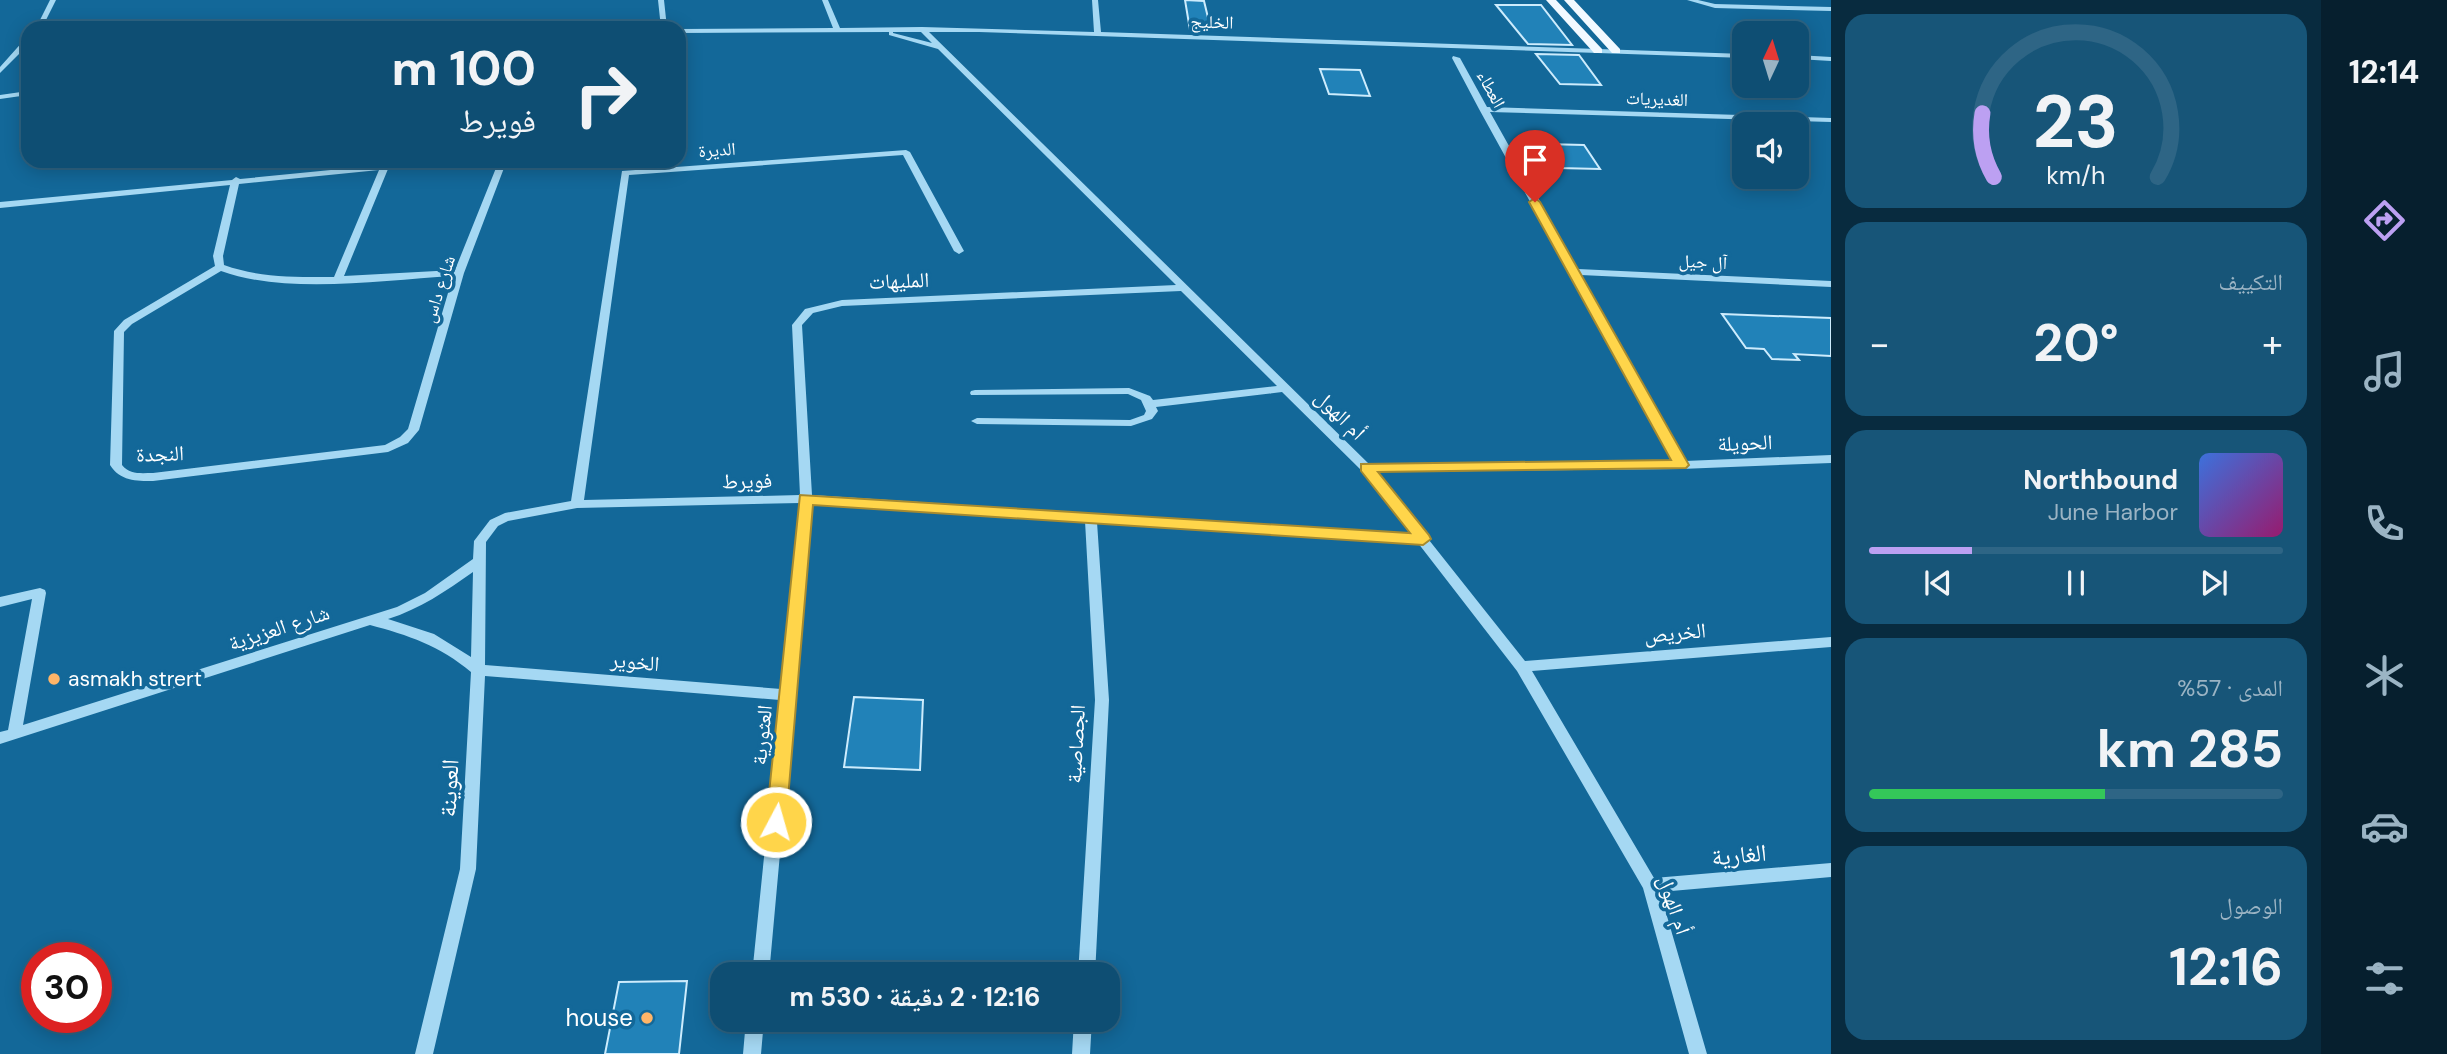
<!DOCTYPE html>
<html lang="ar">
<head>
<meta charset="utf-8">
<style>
	body { margin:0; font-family:"DM Sans","Noto Naskh Arabic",sans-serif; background:#175578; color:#f1f3f6; direction:rtl; height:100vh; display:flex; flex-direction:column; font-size:26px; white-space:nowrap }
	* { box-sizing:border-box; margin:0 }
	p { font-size:23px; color:#9bb4c4 }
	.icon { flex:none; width:38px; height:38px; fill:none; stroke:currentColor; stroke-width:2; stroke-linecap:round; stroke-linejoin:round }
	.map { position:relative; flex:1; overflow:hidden; direction:ltr }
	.panel { display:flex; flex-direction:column; gap:14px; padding:14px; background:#082b3f; width:490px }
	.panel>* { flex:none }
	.banner { position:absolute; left:21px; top:21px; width:665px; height:147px; border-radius:21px; box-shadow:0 4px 18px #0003,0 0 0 2px #2e6585; direction:rtl; background:#0e4e73; color:#f1f3f6; overflow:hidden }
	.needle { width:46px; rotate:4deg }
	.fabs { position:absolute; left:1732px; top:21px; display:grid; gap:14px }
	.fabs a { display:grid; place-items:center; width:77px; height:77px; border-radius:14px; background:#0e4e73; box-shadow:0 4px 18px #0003,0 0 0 2px #2e6585; font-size:35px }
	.speed { position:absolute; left:21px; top:942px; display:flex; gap:14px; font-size:35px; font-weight:700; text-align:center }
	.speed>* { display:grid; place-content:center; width:91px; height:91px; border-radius:50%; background:#0e4e73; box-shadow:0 4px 18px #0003,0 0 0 2px #2e6585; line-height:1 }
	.speed .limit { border:10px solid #d22; background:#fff; color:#111 }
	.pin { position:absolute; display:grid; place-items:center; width:60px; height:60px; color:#fff; margin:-72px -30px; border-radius:50% 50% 50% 0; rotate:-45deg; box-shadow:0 0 7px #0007 }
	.pin .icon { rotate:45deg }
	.me { position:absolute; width:77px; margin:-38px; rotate:6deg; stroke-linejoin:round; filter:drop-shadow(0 0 5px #0008) }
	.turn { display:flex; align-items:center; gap:24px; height:147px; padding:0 35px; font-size:32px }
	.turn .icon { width:91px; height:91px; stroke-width:2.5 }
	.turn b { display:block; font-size:49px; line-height:60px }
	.big { font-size:52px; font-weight:700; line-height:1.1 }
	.panel .card { flex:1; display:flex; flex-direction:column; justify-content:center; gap:10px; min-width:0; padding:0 24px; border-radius:21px; background:#175578 }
	.panel .dial { align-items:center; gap:0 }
	.dial svg { height:182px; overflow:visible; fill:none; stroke:#2e6585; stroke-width:7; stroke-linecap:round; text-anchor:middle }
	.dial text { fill:#f1f3f6; stroke:none }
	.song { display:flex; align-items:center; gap:21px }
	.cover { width:84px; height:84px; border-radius:10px; background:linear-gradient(135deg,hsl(220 70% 55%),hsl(320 70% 35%)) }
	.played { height:7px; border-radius:4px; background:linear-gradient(90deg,#bca0f2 25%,#2e6585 25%) }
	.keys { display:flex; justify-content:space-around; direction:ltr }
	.heat { display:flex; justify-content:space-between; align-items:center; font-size:38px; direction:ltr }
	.charge { height:10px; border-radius:5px; background:linear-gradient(90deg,#34c759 57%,#2e6585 0) }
	.trip { position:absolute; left:710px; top:962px; width:410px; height:70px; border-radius:21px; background:#0e4e73; box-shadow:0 4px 18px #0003,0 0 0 2px #2e6585; font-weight:700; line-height:70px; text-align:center; direction:rtl }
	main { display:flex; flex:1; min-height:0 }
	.tabs { display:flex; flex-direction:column; width:126px; justify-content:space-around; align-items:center; background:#061f2e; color:#9bb4c4 }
	.tabs .icon { width:49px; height:49px }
	.tabs .selected { color:#bca0f2 }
	.tabs b { font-size:32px; color:#f1f3f6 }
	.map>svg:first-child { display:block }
</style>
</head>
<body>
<main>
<nav class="tabs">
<b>12:14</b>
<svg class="icon selected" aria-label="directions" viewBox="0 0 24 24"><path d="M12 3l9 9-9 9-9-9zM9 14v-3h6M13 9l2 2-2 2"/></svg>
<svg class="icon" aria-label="music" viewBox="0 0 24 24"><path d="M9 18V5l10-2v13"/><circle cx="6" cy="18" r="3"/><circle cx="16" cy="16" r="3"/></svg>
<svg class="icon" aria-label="phone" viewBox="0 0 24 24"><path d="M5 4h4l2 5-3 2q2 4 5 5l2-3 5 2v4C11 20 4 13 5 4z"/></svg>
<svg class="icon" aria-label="climate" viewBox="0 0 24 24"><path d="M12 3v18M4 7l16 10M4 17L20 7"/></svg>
<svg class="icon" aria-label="car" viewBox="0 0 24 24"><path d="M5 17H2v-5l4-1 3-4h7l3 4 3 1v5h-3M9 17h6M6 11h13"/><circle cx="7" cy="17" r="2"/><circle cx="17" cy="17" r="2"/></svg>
<svg class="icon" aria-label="filters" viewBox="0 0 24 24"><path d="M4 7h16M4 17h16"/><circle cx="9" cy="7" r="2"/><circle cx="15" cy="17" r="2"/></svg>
</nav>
<section class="panel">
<div class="card dial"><svg viewBox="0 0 100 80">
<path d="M14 69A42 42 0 1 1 86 69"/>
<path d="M14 69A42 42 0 0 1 9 41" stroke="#bca0f2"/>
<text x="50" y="56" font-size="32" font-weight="700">23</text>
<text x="50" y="72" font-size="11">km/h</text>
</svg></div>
<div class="card"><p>التكييف</p>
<div class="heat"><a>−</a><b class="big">20°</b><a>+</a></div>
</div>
<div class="card">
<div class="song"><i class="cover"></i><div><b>Northbound</b><p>June Harbor</p></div></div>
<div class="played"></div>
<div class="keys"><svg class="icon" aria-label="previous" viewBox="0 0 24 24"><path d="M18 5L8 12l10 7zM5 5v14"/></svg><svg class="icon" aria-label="pause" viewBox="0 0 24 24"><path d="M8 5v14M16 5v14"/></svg><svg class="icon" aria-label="next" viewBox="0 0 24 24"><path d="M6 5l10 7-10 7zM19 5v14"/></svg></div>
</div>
<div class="card"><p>المدى · 57%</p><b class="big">285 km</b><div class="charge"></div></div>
<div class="card"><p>الوصول</p><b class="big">12:16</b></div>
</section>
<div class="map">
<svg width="1831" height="1054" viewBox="0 0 1831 1054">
	<rect width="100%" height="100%" fill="#136899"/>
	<!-- building -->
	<path fill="#2182b8" stroke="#cdecfd" stroke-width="2" d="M1185 0 1204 1 1211 30H1190Z
		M1496 5H1541L1572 45 1528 44Z
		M1536 54 1579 55 1601 85 1560 84Z
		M1320 69 1360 70 1370 96 1329 94Z
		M1544 144 1584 145 1600 169 1558 168Z
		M1722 314 1831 318V356L1794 354 1799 360 1772 359 1764 349 1746 348Z
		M854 697 923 700 920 770 844 767Z
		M687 981 679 1054H605L619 982Z"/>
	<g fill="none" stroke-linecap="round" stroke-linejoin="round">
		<!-- minor -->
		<path fill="#a5d8f3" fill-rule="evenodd" d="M50 0H56L42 28H36Z
			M658 0H664L667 28H661Z
			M822 0H828L840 28 922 27 1094 32 1092 0H1098L1101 32 1745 54V58L979 32H929L1369 464 1673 461 1479 109 1452 58 1453 56 1460 58 1487 107 1831 118V122L1490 112 1578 269 1831 281V287L1581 275 1685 461 1831 455V463L1681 469 1375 472 1525 661 1831 637V647L1532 671 1654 878 1831 863V877L1660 892 1707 1054H1689L1643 888 1517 671 1418 543 1097 522 1109 700 1095 975H1078L1095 700 1085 521 812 503 794 692 796 695 794 699 769 975H752L780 700 485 676 476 869 433 1054H415L460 869 471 672C440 646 408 635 370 625L0 744V732L8 730 32 599 0 607V597L40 588 45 590 46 593 23 725 397 607 425 593 473 559 474 541 490 520 505 513 571 501 622 171 906 150 910 152 964 251 959 254 954 251 903 155 629 175 584 500 800 495 792 325 805 309 842 300 1176 285 938 49 889 35V32L679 33V29L833 28ZM893 32H921L932 43 893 33ZM1181 291 1277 386 1153 400 1150 396 1129 388 975 390 971 391 970 393 971 395 1128 394 1141 400 1146 411 1144 415 1130 420 977 418 971 421 977 424 1131 426 1152 419 1158 411 1156 407 1282 392 1362 471 1411 534 812 495 802 325 813 313 842 306ZM800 503 781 689 485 665 486 542 498 526 508 521 577 508ZM473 572 471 657 434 634 388 619C420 609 446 591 473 572Z
			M1687 0H1698L1715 4 1831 7V11L1715 8Z
			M25 39H28V45L0 73V67Z
			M1797 55 1831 57V61L1797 59Z
			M28 91V95L0 99V95Z
			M423 161H453L449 164 388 169 344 276 455 270 496 168 492 161H500L504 168 464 273 419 430 408 443 388 452 153 481C136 481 120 481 110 465L114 331 124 320 215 266 213 256 230 185 0 208V202L232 180 236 177 240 179ZM379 170 334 277C297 277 260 278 224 265L223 256 239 184ZM221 271C288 295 382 280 453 276L408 429 400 437 385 445 153 473C141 473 130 475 122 465L124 332 132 324Z
			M746 1020H764L761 1054H743Z
			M1074 1020H1092L1090 1054H1072Z"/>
		<!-- major -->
		<path fill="#f2f9ff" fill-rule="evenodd" d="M1546 0H1556L1602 49V53H1594Z
			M1564 0H1574L1620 49V53H1612Z"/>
	</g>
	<!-- route -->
	<path fill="#ffd54a" stroke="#a68a30" stroke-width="2" d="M1535 198 1540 202 1689 465 1686 468 1378 472 1429 535 1431 539 1423 545 813 505 786 822 783 828 776 831 769 828 766 822 800 495 1410 533 1361 471V464L1671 460 1529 202Z"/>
	<!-- markers -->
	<g fill="#ffb568" stroke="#136899" stroke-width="2.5">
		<circle cx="54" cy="679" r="7"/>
		<circle cx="647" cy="1018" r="7"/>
	</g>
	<g text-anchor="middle" stroke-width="7" stroke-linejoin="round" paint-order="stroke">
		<!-- far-street labels -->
		<g font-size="18" fill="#fff" stroke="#136899">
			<text transform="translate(1212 22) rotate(2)" y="6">الخليج</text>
			<text transform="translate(1491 89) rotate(62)" y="6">العطاء</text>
			<text transform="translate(1657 99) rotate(2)" y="6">الغديريات</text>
			<text transform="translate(717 150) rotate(-4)" y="6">الديرة</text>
			<text transform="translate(1703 262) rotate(3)" y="6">آل جيل</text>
			<text transform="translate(439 289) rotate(-72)" y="6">شارع داس</text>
		</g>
		<!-- street labels -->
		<g font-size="21" fill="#fff" stroke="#136899">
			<text transform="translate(899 281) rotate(-2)" y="7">المليهات</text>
			<text transform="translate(1340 415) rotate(45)" y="7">أم الهول</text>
			<text transform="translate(1745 443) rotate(-2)" y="7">الحويلة</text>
			<text transform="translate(160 454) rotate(-2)" y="7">النجدة</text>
			<text transform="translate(747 481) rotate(-1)" y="7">فويرط</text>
			<text transform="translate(279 628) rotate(-18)" y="7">شارع العزيزية</text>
			<text transform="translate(1675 633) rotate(-5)" y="7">الخريص</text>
			<text transform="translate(635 662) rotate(5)" y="7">الخوير</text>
			<text transform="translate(762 735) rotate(-84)" y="7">العثورية</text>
			<text transform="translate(1076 744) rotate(-87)" y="7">الجصاصية</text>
			<text transform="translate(1674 905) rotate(71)" y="7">أم الهول</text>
		</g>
		<!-- poi labels -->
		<g font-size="21" fill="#fff" stroke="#136899" text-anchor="start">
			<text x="68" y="686">asmakh strert</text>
		</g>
		<!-- near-street labels -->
		<g font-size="24" fill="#fff" stroke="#136899">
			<text transform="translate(449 788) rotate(-87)" y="8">العوينة</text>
			<text transform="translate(1739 855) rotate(-5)" y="8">الغارية</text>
		</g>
		<!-- near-poi labels -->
		<g font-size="24" fill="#fff" stroke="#136899" text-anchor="end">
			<text x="633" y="1026">house</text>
		</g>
	</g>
</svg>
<div class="fabs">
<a><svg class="needle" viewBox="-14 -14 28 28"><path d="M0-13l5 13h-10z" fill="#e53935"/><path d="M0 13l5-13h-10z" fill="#9bb4c4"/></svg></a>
<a><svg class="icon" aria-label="sound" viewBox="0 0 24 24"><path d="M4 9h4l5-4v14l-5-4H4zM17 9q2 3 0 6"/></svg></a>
</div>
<div class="speed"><div class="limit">30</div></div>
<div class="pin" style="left:1535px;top:202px;background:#d93025"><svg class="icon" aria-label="arrive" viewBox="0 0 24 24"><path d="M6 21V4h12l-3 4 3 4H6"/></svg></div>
<svg class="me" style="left:776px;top:822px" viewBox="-20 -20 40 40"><circle r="17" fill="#ffd54a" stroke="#fff" stroke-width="3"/><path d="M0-11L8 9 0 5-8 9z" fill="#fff"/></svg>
<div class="trip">12:16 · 2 دقيقة · 530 m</div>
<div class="banner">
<div class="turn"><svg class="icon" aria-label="right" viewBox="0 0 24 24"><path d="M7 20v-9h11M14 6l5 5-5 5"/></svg><div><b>100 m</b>فويرط</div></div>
</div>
</div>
</main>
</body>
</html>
